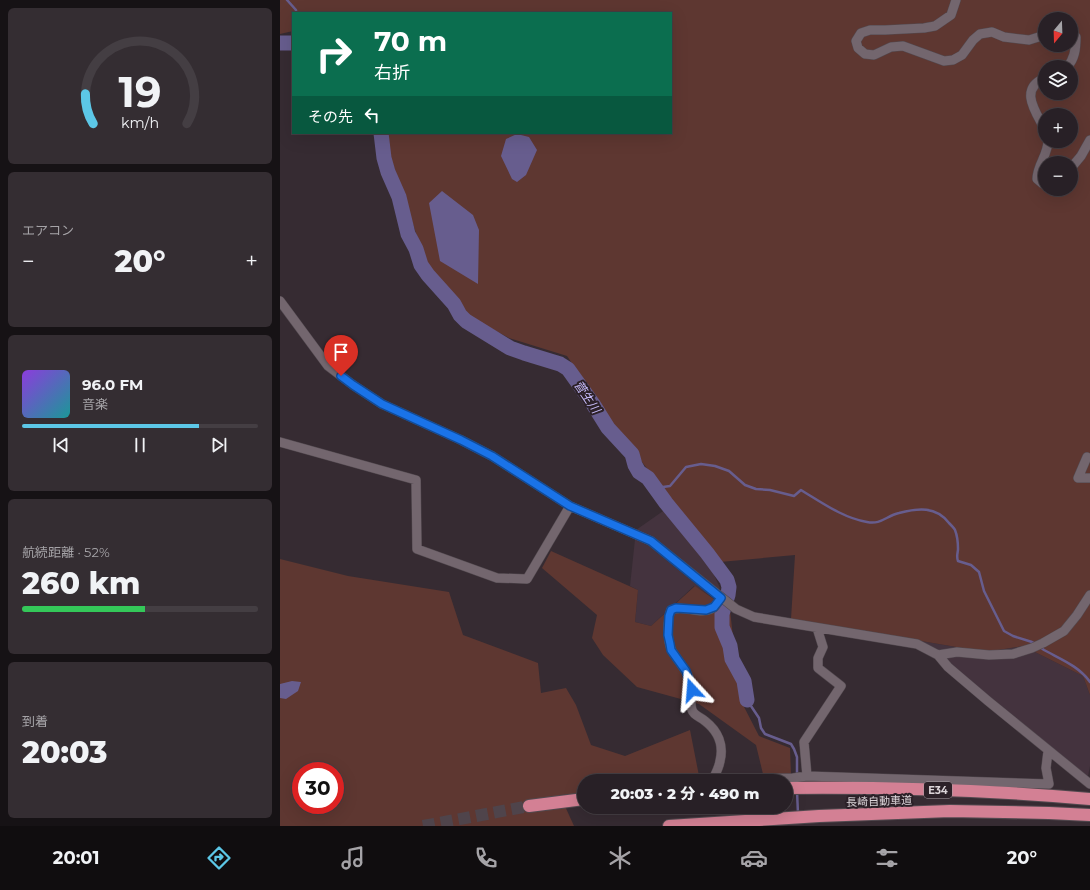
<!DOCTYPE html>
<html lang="ja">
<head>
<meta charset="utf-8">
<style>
	body { margin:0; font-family:Montserrat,"Noto Sans JP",sans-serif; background:#342d32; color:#f1f3f6; height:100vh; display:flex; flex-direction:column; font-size:15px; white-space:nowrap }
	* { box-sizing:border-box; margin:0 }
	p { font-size:13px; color:#a5a3a7 }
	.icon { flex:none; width:22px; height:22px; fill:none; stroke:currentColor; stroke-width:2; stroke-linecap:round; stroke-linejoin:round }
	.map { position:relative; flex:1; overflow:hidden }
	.panel { display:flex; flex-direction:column; gap:8px; padding:8px; background:#161215; width:280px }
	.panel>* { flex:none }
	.banner { position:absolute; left:12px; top:12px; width:380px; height:122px; border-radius:0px; box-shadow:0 4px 16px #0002,0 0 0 1px #443e43; background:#0b6e4f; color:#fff; overflow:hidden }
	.needle { width:26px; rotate:199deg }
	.fabs { position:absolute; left:758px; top:12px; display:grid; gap:8px }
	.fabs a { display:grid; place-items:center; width:40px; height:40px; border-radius:50%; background:#282026; box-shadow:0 4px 16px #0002,0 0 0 1px #443e43; font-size:20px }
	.speed { position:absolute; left:12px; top:762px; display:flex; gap:8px; font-size:20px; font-weight:700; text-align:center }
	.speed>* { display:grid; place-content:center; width:52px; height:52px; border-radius:50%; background:#282026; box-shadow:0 4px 16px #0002,0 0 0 1px #443e43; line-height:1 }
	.speed .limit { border:6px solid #d22; background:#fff; color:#111 }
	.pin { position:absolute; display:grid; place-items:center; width:34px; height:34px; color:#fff; margin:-41px -17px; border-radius:50% 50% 50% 0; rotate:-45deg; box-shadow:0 0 4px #0007 }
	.pin .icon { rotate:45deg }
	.me { position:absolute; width:44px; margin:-22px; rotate:341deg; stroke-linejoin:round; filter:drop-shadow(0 0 3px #0008) }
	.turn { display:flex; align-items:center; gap:14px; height:84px; padding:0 16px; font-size:18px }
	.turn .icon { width:52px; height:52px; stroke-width:2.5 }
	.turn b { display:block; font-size:28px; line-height:34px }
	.then { display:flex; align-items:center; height:38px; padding:0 16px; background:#0003; gap:8px; font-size:15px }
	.big { font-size:30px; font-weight:800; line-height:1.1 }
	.panel .widget { flex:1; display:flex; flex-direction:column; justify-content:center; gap:6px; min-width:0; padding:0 14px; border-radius:6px; background:#342d32 }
	.panel .dial { align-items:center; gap:0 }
	.dial svg { height:104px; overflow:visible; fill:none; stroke:#443e43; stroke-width:7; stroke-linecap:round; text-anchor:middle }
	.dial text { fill:#f1f3f6; stroke:none }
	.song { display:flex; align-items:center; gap:12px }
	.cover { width:48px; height:48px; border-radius:6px; background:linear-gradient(135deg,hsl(270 70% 55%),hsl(180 70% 35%)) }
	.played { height:4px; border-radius:2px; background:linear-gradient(90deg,#5cc7e7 75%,#443e43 75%) }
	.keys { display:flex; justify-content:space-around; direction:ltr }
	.heat { display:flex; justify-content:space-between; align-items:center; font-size:22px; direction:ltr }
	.charge { height:6px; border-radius:3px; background:linear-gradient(90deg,#34c759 52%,#443e43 0) }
	.trip { position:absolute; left:297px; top:774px; width:216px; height:40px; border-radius:20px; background:#282026; box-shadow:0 4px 16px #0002,0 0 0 1px #443e43; font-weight:800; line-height:40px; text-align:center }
	.dock { display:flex; height:64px; justify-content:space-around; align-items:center; background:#100d0f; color:#a5a3a7 }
	.dock .icon { width:28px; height:28px }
	.dock .on { color:#5cc7e7 }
	.dock b { font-size:18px; color:#f1f3f6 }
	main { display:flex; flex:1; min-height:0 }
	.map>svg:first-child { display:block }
</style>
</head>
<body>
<main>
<section class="panel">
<div class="widget dial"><svg viewBox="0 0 100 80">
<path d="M14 69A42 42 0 1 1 86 69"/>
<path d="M14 69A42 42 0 0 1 8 46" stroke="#5cc7e7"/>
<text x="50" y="56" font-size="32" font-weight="700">19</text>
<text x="50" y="72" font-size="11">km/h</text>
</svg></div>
<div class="widget"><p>エアコン</p>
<div class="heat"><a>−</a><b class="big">20°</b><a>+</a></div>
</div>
<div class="widget">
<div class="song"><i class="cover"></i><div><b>96.0 FM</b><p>音楽</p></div></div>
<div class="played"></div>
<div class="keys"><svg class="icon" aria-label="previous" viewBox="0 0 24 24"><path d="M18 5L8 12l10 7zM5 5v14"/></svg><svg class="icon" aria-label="pause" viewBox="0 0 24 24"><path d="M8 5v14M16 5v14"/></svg><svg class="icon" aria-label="next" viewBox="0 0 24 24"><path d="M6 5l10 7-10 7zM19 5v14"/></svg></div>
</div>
<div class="widget"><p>航続距離 · 52%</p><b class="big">260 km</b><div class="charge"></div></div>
<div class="widget"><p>到着</p><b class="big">20:03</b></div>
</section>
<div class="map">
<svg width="810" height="826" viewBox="0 0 810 826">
	<rect width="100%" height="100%" fill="#362b32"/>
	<!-- built -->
	<path fill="#44333e" d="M386 509 429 564 440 588 432 597 414 586 371 626 355 622 358 590 350 586 356 530Z
		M641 641 706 652 743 646 803 676 810 695V766L808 776 770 749Z"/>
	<!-- green -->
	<path fill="#5e3731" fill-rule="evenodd" d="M0 0H810V695L803 676 743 646 706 652 511 619 515 555 440 562 337 430 287 356 229 338 192 318 146 263 104 137V133H391V13H13V31L0 34ZM765 19H791V45H765ZM765 67H791V93H765ZM765 115H791V141H765ZM765 163H791V189H765Z
		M271 551 358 590 355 622 371 626 415 586 450 610 460 699 479 736 510 748 511 775 483 774 476 745 419 704 357 687 323 655 312 638 317 615 262 568Z
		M0 559 68 576 169 592 183 635 258 663 261 693 286 688 296 705 311 745 345 756 410 730 420 781H304V793L280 795 294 826H0ZM21 771H55V805H21Z"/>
	<!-- water -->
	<path fill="#675d8e" d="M237 134 249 137 257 150 246 175 237 182 232 179 221 156 226 139Z
		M162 191 193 215 199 230 198 284 160 261 149 203Z
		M12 681 21 682 18 691 6 699 0 698V684Z"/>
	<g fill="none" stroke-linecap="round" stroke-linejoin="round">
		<!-- stream -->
		<path stroke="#675d8e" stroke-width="2.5" d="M7 0 16 10V13
			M376 488 390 486 406 467 421 464 435 466 449 471 465 485 476 489 490 490 514 496 521 490C541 502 563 518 587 522 601 525 606 516 619 513 638 508 656 506 669 523 671 525 674 528 675 530 677 535 678 544 678 549 678 553 676 556 678 561L691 565 699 572 704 591 724 631 733 636 752 642 756 644
			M760 647 764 650C780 659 799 666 810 682
			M467 700 479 718 481 728 485 734 511 744 514 749 517 757V776
			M517 791 518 814"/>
		<!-- river -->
		<path stroke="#675d8e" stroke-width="15" d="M0 43H13
			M101 133 104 158 108 172 119 197 128 234 136 249 141 265 148 275 174 304 180 315 186 321 230 348 244 353 280 364 288 369 313 404 328 428 352 454 355 465 359 472 368 478 386 503 427 553 447 580 449 587 448 595 442 614V627L450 646 452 659 464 681 467 700"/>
		<!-- highway-tunnel -->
		<path stroke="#4f444b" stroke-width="12" stroke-dasharray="12 6" stroke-linecap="butt" d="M143 826 249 806"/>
		<defs>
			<path id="minor" d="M676 0 671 15 655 26 644 28 605 30H590L581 33 576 41 578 48 585 54 594 55 611 47 623 46 664 61 673 60 682 55 693 40 700 34 712 32 724 37 749 40 765 35
				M787 67C795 59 796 48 796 37L791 32
				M765 78C738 89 756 112 765 130
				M791 168 801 156 810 140
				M765 184H763L757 179C757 165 768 155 768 141
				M0 301 48 366 73 385 102 404 181 440 212 456 290 506 371 541 456 609 474 617 637 644 658 655 668 667 708 701 810 784
				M0 442 136 480 137 549 217 578 247 579 290 506
				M807 457 798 478H810
				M537 628 543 647 538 658V668L561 686 524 742 527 776 769 784 766 768 768 751
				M658 655 677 652 709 655 733 654 752 648 763 643 784 631 797 615 810 595
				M433 779 513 778 527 776
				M432 781C435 775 439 768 440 761 444 745 438 731 425 721 421 717 414 716 412 710 409 701 413 696 412 689 412 686 410 682 410 680 406 669 398 661 392 651 387 642 387 619 391 610 404 604 420 616 433 608 436 606 438 601 441 598"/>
			<path id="highway" d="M506 788C607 787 709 790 810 799
				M249 806 304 799
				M389 826 539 816 670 811 769 813 810 815"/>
		</defs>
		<!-- minor casing -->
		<use href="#minor" stroke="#52494f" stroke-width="10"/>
		<!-- highway casing -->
		<use href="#highway" stroke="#52494f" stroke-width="14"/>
		<!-- minor -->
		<use href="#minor" stroke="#73666e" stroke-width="9"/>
		<!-- highway -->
		<use href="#highway" stroke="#d38094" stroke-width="12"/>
	</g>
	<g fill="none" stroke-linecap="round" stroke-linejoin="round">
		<defs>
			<path id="route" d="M61 376 73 385 102 404 181 440 212 456 290 506 371 541 441 598 434 607 426 610 396 608 391 610 389 616 388 635 390 644 391 650 406 671 412 690"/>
		</defs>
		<!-- route casing -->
		<use href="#route" stroke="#114b97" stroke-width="10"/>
		<!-- route -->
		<use href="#route" stroke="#1a73e8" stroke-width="7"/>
	</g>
	<g text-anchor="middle" stroke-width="4" stroke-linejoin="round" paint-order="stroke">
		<!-- shield labels -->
		<rect fill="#2c2128" stroke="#a79fa4" stroke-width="1" x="644" y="782" width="28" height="16" rx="3"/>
		<g font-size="10" font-weight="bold" fill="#dcd5d9">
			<text x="658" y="794">E34</text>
		</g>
		<!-- street labels -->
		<g font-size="11" fill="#dcd5d9" stroke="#2c2128">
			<text transform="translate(599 801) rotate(-2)" y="4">長崎自動車道</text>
		</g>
		<!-- water labels -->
		<g font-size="12" font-style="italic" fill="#c5baf7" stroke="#2c2128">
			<text transform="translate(307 397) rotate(56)" y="4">菅生川</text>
		</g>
	</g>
</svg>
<div class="fabs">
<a><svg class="needle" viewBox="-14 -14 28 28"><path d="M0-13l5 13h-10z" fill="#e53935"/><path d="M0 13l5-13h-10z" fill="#a5a3a7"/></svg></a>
<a><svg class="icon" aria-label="layers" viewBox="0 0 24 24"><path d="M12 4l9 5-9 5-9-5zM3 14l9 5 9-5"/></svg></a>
<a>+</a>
<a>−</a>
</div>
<div class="speed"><div class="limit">30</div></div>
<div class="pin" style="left:61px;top:376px;background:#d93025"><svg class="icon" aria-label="arrive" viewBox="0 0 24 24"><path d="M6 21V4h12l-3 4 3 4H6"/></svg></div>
<svg class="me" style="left:412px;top:690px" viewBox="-20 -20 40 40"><path d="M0-17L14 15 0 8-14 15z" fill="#1a73e8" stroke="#fff" stroke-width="4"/></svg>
<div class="trip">20:03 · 2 分 · 490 m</div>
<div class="banner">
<div class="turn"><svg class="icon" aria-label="right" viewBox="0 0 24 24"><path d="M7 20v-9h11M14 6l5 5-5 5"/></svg><div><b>70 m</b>右折</div></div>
<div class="then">その先<svg class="icon" aria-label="left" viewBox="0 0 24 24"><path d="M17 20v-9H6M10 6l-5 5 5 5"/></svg></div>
</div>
</div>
</main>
<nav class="dock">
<b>20:01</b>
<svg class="icon on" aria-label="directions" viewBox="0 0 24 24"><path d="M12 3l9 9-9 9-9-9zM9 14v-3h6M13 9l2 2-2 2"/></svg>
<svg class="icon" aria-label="music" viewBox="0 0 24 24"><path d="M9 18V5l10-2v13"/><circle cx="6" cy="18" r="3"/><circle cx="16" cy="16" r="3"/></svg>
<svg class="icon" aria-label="phone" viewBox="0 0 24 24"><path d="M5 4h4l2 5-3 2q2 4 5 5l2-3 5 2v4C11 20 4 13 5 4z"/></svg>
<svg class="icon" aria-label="climate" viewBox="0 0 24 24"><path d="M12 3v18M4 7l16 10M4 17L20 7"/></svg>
<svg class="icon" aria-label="car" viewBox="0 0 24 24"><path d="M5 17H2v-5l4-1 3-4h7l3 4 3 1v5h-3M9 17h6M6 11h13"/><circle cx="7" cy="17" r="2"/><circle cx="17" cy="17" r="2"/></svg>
<svg class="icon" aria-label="filters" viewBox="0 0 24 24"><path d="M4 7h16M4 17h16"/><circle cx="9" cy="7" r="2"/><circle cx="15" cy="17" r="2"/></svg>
<b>20°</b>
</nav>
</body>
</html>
